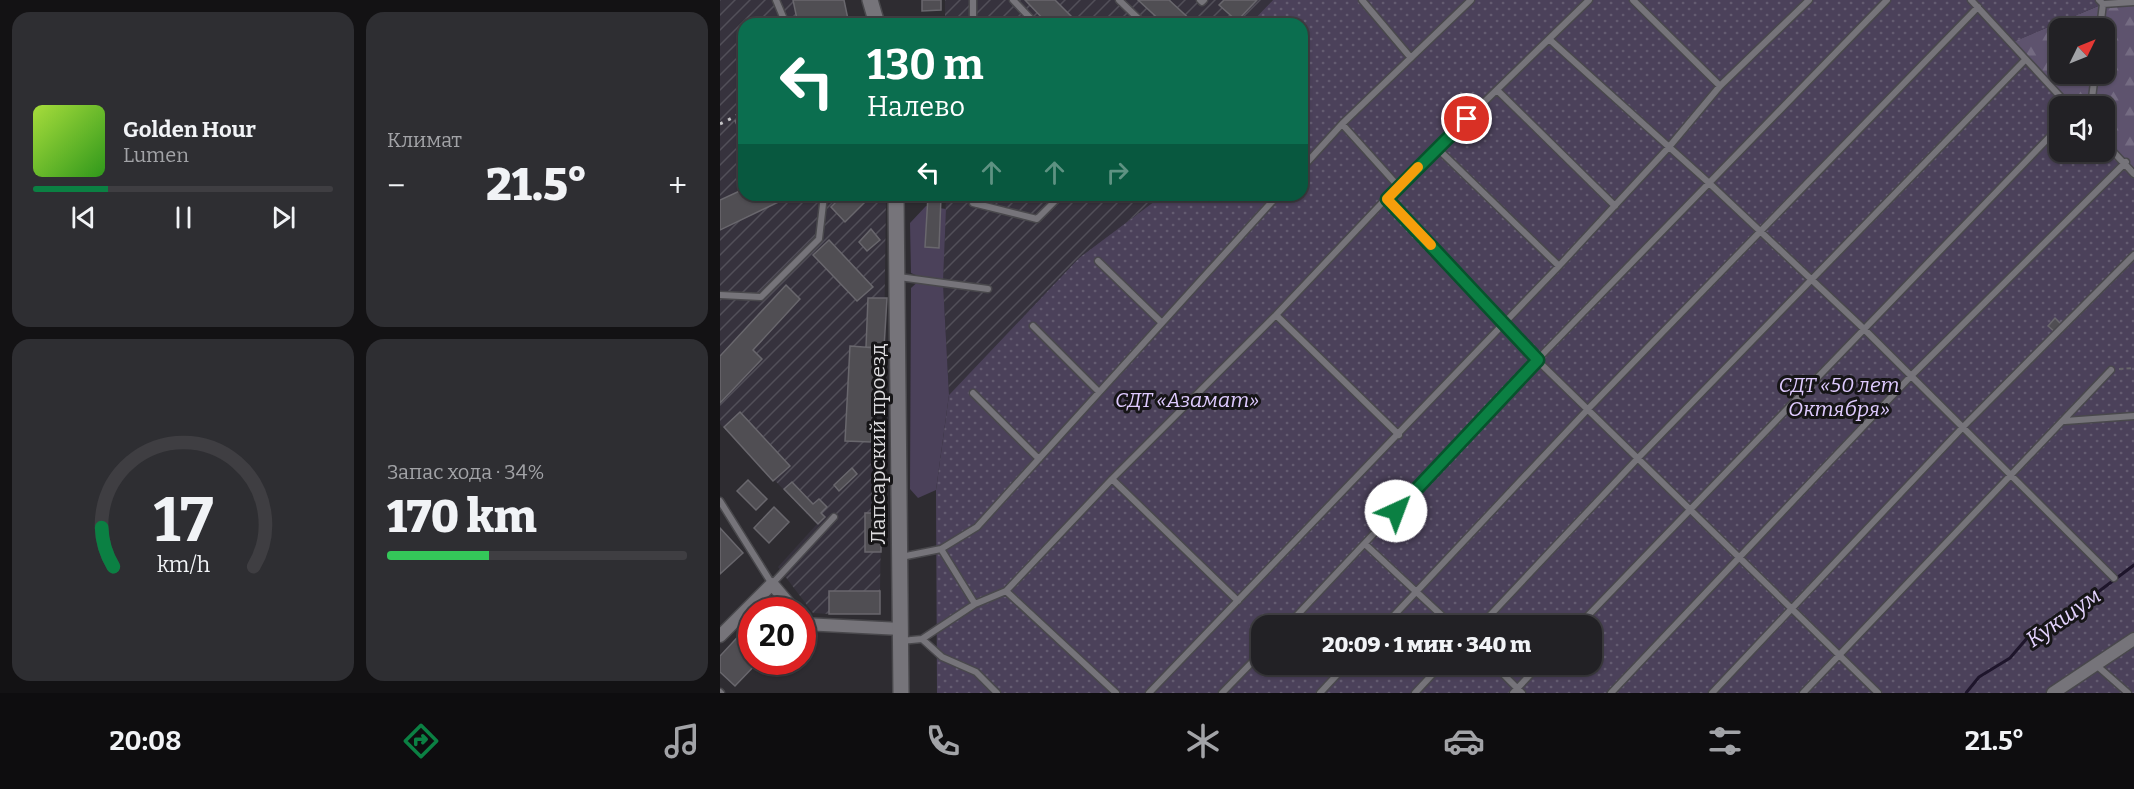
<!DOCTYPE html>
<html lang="ru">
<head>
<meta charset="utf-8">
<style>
	body { margin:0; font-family:Bitter,serif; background:#2e2e32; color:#f1f3f6; height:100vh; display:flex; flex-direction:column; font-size:22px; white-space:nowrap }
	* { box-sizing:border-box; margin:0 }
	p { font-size:20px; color:#a2a3a7 }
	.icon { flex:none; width:33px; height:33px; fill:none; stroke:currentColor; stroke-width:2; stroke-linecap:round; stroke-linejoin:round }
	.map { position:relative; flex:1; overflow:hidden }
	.side { display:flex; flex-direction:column; gap:12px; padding:12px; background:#131214; width:720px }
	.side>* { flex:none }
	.top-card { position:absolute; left:18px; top:18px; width:570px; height:183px; border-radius:18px; box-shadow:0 2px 4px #0004,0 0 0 2px #3f3e42; background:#0b6e4f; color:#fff; overflow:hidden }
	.needle { width:39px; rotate:47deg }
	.controls { position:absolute; left:1329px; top:18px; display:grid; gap:12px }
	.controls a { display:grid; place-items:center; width:66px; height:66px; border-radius:12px; background:#222125; box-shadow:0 2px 4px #0004,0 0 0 2px #3f3e42; font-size:30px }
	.speed { position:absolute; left:18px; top:597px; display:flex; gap:12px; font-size:30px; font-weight:700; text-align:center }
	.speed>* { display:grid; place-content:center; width:78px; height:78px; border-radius:50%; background:#222125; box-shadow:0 2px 4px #0004,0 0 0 2px #3f3e42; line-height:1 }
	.speed .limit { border:9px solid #d22; background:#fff; color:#111 }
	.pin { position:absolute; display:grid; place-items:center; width:51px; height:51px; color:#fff; margin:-26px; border:3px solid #fff; border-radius:50%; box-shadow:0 2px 6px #0007 }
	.me { position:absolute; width:66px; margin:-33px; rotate:43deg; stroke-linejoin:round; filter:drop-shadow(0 0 4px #0008) }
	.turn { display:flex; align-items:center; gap:21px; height:126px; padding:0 30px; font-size:27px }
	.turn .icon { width:78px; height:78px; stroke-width:2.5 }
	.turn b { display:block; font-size:42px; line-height:51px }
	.lanes { display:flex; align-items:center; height:57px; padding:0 30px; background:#0003; justify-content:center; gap:30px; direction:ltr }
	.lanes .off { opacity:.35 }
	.big { font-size:45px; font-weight:800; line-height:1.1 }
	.side .card { flex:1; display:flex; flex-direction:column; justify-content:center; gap:9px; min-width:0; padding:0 21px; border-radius:18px; background:#2e2e32 }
	.side .dial { align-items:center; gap:0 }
	.dial svg { height:156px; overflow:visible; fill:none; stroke:#3f3e42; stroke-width:7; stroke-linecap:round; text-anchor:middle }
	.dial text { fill:#f1f3f6; stroke:none }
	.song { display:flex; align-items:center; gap:18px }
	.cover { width:72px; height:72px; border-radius:9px; background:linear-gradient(135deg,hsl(80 70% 55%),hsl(110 70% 35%)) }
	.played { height:6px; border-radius:3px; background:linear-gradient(90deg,#0b8043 25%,#3f3e42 25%) }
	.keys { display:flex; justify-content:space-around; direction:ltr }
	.heat { display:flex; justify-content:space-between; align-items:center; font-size:33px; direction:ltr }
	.charge { height:9px; border-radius:4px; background:linear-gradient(90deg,#34c759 34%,#3f3e42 0) }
	.side .tiles { flex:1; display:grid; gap:12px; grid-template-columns:repeat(2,1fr) }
	.trip { position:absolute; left:531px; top:615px; width:351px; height:60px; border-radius:18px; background:#222125; box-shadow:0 2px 4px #0004,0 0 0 2px #3f3e42; font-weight:800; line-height:60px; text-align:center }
	.menu { display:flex; height:96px; justify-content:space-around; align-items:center; background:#0e0d0f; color:#a2a3a7 }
	.menu .icon { width:42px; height:42px }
	.menu .current { color:#0b8043 }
	.menu b { font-size:27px; color:#f1f3f6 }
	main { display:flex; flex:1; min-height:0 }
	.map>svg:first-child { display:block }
</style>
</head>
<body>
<main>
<section class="side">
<div class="tiles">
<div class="card">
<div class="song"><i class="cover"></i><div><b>Golden Hour</b><p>Lumen</p></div></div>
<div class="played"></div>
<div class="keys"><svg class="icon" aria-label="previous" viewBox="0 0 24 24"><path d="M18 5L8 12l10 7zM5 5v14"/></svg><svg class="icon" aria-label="pause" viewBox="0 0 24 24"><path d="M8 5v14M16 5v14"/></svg><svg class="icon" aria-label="next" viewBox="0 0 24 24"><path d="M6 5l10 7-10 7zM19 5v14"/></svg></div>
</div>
<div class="card"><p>Климат</p>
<div class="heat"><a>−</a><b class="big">21.5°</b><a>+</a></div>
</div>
<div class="card dial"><svg viewBox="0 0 100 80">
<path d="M14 69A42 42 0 1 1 86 69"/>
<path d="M14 69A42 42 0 0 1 8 49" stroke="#0b8043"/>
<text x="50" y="56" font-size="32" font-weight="700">17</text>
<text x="50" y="72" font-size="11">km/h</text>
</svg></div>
<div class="card"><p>Запас хода · 34%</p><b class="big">170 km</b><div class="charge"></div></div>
</div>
</section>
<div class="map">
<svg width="1414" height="693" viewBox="0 0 1414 693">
	<defs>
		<pattern id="industrial-furrows" width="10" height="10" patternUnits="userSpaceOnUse" patternTransform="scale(1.5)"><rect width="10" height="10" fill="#36323d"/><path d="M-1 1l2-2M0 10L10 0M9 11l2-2" fill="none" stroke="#524f59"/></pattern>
		<pattern id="forest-firs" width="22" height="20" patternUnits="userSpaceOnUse" patternTransform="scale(1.5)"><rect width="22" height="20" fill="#5e536e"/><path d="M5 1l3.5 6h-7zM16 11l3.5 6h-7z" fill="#746b82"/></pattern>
		<pattern id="garden-dots" width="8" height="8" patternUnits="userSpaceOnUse" patternTransform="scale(1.5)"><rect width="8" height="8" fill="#4b415a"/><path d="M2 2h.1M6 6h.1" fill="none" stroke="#645c71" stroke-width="1.8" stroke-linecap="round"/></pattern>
	</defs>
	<rect width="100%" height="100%" fill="#2e2c31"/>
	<!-- industrial -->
	<path fill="url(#industrial-furrows)" d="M0 0H124L129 24H24V195H166L164 348H156L151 442V464H162L160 591 109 614 93 613 58 567 97 524 0 424Z
		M225 0H553L530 24H225Z
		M226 195H443L359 258 229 395 223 283Z"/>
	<!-- grass -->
	<path fill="#4b415a" d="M206 206 226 209 223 283 229 395 216 490 198 498 190 489 191 288 202 278 191 273 190 223Z"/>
	<!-- forest -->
	<path fill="url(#forest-firs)" fill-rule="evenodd" d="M1414 2V174L1385 142 1384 106H1349L1290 43 1383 4ZM1340 28H1384V74H1340Z"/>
	<!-- garden -->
	<path fill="url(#garden-dots)" fill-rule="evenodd" d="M553 0H1414L1383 4 1291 43 1349 106H1340V152H1384L1385 142 1414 174V693H217L216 490 229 395 359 258 443 195H582V24H530ZM542 626H872V664H542Z"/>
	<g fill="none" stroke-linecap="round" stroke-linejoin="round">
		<!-- stream -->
		<path stroke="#1e152b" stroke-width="3" d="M1246 693 1259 677 1290 658 1308 637 1348 610 1366 601 1414 565"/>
	</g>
	<!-- building -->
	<path fill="#504e53" stroke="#69676d" stroke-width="1.5" d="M73 0H124L129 24H78Z
		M202 0H221V10L202 11Z
		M305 0H335L359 24H328Z
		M418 0H449L475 24H444Z
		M504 0H537L517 21 499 5Z
		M24 116V139L15 121Z
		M24 189V195H73L0 230V200Z
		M123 195H152L125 222 111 207Z
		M208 196 221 197 219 248 205 247Z
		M151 229 160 240 147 251 139 242Z
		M109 240 153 287 137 301 93 255Z
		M66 285 80 299 33 350 42 359 0 403V356Z
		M148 298H167L164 348 146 347Z
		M1335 318 1342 325 1335 332 1328 326Z
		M130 346 156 348 151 442 125 441Z
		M20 412 70 466 53 481 4 427Z
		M132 468 137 474 119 491 114 485Z
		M28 480 47 499 36 510 17 491Z
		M72 482 93 504 99 499 107 507 101 513 105 517 98 524 64 489Z
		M54 507 69 522 49 543 34 528Z
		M145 513H161V552H145Z
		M0 528 23 553 0 574Z
		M109 591H160V614H109Z
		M25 629 32 635V662H38L15 686 0 672V656Z"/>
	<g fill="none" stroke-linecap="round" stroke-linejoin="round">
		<defs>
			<path id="lane" d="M56 0 66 24
				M293 0 316 24
				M399 0 424 24
				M480 0 482 2 484 0
				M642 0 691 58
				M913 0 1000 86
				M1251 0 1349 106
				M1379 0 1383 4 1380 28
				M1383 4 1414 2
				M253 24V0
				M829 39 988 182 1144 329 1394 578
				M777 90 895 206
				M1371 106 1375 74
				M622 124 678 186
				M1384 142 1414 174
				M717 148 839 266
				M582 168 622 124 751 0
				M253 195V203L317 219 341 195
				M545 195 552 202
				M667 199 817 360 1158 693
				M378 261 442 323
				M179 277 268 289
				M0 295 41 297 99 239 104 195
				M556 315 679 435
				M313 326 379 392
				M253 393 319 459
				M1345 421 1414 416
				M392 479 518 601
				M0 501 52 584 114 517
				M645 544 733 626
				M221 549 255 604
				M181 557 221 549 257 527 558 195
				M286 591 392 479 556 315 678 186 869 0
				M567 626 817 360 1167 0
				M664 626 869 408 1258 7
				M760 626 919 457 1304 61
				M858 626 1340 126
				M202 639 222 657 256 672 277 693
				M181 641 202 639 255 604 286 591 396 693
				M773 664 802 693
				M1375 664 1408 693
				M0 692 1 693
				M429 693 839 266 949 147 1000 86 1089 0
				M502 693 542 652
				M600 693 627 664
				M695 693 722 664
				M793 693 820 664
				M891 693 1191 376 1406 162
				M992 693 1243 427 1414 255
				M1083 693 1391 370"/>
			<path id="street" d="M82 621 84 624 181 629
				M0 636 52 584 74 610
				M1333 693 1414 639"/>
			<path id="secondary" d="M150 0 157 24
				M176 195 181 693"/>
		</defs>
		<!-- lane casing -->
		<use href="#lane" stroke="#49484c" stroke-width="9"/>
		<!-- street casing -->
		<use href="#street" stroke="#49484c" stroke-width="15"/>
		<!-- secondary casing -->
		<use href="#secondary" stroke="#49484c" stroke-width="18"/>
		<!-- path -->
		<path stroke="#67656a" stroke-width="2" stroke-dasharray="4.5 3" stroke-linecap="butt" d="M1399 369 1414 368"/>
		<!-- lane -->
		<use href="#lane" stroke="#76747a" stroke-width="6"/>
		<!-- street -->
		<use href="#street" stroke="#76747a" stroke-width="12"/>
		<!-- secondary -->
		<use href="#secondary" stroke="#76747a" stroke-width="15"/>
		<!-- rail -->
		<path stroke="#c4c3c6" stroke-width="3" stroke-dasharray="3 6" stroke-linecap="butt" d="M0 124 24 112"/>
	</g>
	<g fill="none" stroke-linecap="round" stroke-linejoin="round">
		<defs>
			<path id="route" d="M676 511 818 360 667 199 747 119"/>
		</defs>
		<!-- route casing -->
		<use href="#route" stroke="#07532c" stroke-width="15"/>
		<!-- route -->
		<use href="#route" stroke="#0b8043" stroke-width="10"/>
		<!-- slow -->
		<path stroke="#f59e0b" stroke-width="10" d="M698 167 667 199 711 245"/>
	</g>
	<g text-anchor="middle" stroke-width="6" stroke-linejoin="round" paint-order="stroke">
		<!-- park labels -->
		<g font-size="21" font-style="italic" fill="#decafe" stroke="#161517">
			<text x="1119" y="392">СДТ «50 лет<tspan x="1119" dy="24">Октября»</tspan></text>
			<text x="467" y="407">СДТ «Азамат»</text>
		</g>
		<!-- street labels -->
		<g font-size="21" fill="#dcdbde" stroke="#161517">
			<text transform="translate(158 444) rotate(-90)" y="7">Лапсарский проезд</text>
		</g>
		<!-- water labels -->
		<g font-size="22" font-style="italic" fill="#e4d3fe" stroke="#161517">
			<text transform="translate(1343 617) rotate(-35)" y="8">Кукшум</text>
		</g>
	</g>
</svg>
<div class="controls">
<a><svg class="needle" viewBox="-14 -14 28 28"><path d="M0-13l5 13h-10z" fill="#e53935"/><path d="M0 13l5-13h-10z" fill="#a2a3a7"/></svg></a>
<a><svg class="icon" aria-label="sound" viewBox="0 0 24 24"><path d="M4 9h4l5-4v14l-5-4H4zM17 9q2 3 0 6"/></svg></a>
</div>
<div class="speed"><div class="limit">20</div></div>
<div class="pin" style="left:747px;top:119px;background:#d93025"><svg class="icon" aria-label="arrive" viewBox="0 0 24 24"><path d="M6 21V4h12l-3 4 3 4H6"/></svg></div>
<svg class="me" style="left:676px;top:511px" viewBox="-20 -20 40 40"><circle r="19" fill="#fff"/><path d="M0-13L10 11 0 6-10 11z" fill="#0b8043"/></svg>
<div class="trip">20:09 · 1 мин · 340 m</div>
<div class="top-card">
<div class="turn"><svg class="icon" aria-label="left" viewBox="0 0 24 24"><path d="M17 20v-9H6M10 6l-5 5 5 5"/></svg><div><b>130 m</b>Налево</div></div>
<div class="lanes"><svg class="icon" aria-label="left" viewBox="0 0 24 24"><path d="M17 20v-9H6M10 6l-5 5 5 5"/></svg><svg class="icon off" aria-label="ahead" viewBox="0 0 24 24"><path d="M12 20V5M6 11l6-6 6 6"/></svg><svg class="icon off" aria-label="ahead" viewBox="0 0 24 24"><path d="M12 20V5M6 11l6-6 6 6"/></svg><svg class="icon off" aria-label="right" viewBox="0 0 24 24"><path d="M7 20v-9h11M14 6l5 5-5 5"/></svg></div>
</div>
</div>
</main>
<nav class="menu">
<b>20:08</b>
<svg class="icon current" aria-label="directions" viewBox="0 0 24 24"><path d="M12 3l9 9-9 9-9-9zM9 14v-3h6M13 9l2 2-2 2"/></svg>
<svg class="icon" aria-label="music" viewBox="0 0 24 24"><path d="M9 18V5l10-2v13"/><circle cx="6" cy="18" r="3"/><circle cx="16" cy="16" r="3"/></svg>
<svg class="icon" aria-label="phone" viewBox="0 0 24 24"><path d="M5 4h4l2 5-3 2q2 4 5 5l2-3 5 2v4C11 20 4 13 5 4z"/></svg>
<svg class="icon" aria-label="climate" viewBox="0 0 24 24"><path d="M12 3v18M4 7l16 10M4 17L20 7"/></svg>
<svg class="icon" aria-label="car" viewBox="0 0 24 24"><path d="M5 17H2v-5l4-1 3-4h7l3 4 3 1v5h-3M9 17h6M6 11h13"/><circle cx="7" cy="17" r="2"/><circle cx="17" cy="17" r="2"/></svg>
<svg class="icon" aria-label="filters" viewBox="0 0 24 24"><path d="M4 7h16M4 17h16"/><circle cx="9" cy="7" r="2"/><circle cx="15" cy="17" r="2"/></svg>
<b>21.5°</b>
</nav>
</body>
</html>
